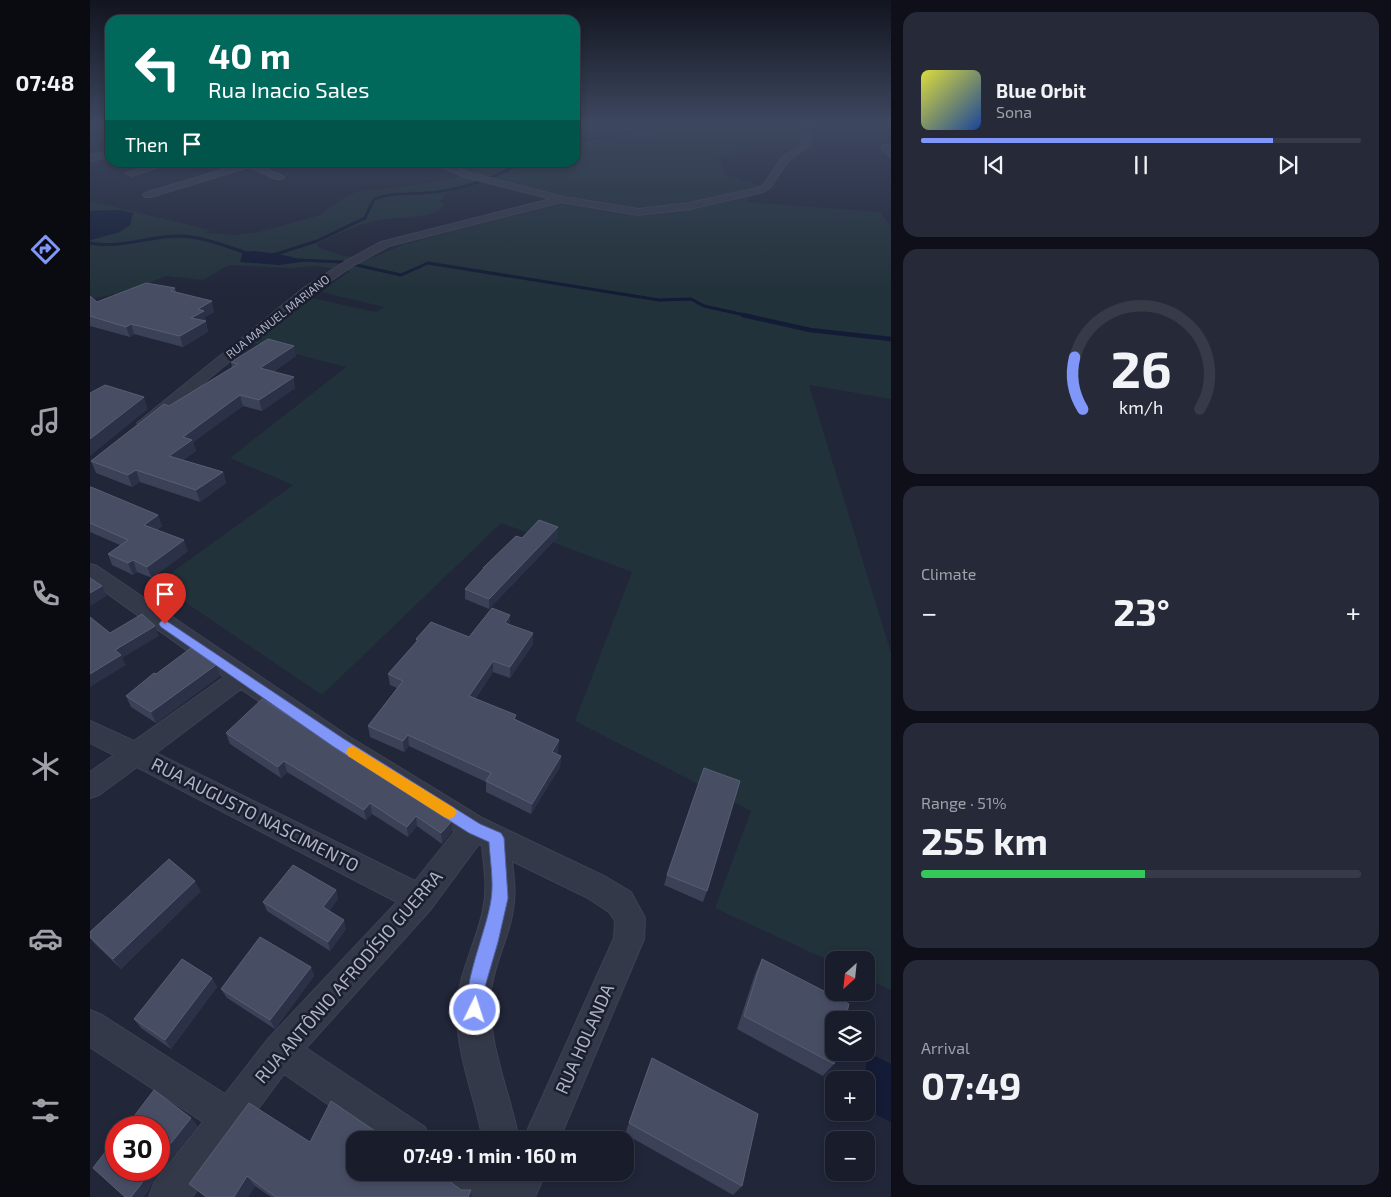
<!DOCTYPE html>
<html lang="en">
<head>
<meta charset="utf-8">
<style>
	body { margin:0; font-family:"Exo 2",sans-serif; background:#262937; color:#f1f3f6; height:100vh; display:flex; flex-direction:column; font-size:19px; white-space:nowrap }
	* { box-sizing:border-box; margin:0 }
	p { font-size:16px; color:#9fa1a9 }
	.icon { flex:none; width:28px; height:28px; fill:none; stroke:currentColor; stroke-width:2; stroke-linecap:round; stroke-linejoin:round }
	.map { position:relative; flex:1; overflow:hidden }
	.details { display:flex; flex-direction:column; gap:12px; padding:12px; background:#0e0f18; width:500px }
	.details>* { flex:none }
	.banner { position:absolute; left:15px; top:15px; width:475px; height:152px; border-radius:15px; box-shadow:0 2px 8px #0003,0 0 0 1px #373a47; background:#00695c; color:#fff; overflow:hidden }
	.needle { width:32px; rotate:207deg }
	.fabs { position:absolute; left:735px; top:951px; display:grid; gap:10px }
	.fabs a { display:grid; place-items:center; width:50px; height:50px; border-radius:10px; background:#191c2b; box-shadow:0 2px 8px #0003,0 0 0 1px #373a47; font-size:25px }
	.speed { position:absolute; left:15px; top:1116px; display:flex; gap:10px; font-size:25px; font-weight:700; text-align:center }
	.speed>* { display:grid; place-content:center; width:65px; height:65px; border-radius:50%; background:#191c2b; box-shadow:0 2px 8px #0003,0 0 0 1px #373a47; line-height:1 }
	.speed .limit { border:8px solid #d22; background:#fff; color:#111 }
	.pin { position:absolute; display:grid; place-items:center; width:42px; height:42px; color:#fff; margin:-51px -21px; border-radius:50% 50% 50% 0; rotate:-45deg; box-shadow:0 0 5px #0007 }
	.pin .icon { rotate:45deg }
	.me { position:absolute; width:55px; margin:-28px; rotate:4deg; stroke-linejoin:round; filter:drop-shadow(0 0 4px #0008) }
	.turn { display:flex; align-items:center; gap:18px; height:105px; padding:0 20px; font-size:22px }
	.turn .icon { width:65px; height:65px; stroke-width:2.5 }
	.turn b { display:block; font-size:35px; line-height:42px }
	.then { display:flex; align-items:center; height:48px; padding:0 20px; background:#0003; gap:10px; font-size:19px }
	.big { font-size:38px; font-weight:700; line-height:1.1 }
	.details .widget { flex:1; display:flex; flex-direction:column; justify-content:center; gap:8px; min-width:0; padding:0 18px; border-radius:15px; background:#262937 }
	.details .dial { align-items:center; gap:0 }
	.dial svg { height:130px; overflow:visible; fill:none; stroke:#373a47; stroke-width:7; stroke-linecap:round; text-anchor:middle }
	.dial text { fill:#f1f3f6; stroke:none }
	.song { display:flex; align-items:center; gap:15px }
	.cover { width:60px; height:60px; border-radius:8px; background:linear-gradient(135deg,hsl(60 70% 55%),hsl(220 70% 35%)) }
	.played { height:5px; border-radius:2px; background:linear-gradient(90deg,#8097f9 80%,#373a47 80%) }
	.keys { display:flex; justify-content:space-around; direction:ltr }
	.heat { display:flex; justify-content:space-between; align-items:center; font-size:28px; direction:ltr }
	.charge { height:8px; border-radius:4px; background:linear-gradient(90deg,#34c759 51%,#373a47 0) }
	.trip { position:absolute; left:256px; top:1131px; width:288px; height:50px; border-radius:15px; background:#191c2b; box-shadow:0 2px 8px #0003,0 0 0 1px #373a47; font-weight:700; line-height:50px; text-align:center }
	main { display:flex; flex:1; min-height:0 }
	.tabs { display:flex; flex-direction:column; width:90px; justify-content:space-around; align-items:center; background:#0a0b11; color:#9fa1a9 }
	.tabs .icon { width:35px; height:35px }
	.tabs .selected { color:#8097f9 }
	.tabs b { font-size:22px; color:#f1f3f6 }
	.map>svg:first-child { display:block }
</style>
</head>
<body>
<main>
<nav class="tabs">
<b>07:48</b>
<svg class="icon selected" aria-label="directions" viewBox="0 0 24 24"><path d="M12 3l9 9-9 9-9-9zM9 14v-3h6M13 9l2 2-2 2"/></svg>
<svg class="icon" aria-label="music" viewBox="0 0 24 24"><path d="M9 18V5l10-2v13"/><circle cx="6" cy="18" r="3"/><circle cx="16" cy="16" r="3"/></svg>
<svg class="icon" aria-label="phone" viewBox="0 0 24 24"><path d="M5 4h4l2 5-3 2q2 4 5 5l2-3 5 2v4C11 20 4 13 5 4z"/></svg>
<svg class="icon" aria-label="climate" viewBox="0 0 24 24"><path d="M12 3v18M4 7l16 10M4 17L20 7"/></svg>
<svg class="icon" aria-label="car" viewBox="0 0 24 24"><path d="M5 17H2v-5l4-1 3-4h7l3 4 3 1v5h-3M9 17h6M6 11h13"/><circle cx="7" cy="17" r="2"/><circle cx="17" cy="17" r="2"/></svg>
<svg class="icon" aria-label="filters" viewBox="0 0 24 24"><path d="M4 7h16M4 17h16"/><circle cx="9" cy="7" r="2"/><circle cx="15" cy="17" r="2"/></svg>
</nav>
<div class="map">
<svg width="801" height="1197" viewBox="0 0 801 1197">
	<rect width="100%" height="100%" fill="#212639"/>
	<!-- green -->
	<path fill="#22323a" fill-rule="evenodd" d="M485 124H540V126L565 131 577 124H710L712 142 703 148 663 147 629 158 634 174 670 186 656 202 791 212 801 228V399L719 385 801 653V990L776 978V960H744V963L625 908 661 811 485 721 542 572 411 523 232 695 67 583 203 485 140 458 256 367 163 343 222 298 286 312 294 307 231 292 260 271 225 266 201 268 139 265 113 280 76 276 37 292 0 299V240L13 237 40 225 43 213 29 210 0 211V201L120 230 115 233 144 235 165 233 230 215 255 197 266 192 340 183 386 173 354 163 485 162ZM403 177 479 197 452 207 312 245 282 258H268L250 255 228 247 227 244C245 235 262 227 281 222 301 215 341 223 355 204L350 201 357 193ZM164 251 193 255 215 261 189 265Z"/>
	<!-- water -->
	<path fill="#141b36" d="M29 210 43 213 40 225 30 232 0 240V211Z
		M164 251 193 255 217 261 189 265 150 262 153 252Z
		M778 1053 801 1064V1122L776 1110V1080H774Z"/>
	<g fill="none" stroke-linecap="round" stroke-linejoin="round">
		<!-- stream-far2 -->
		<path stroke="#141b36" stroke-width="2.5" d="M485 142 534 133 562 124
			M280 208 284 199C305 191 323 195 345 192 373 189 408 177 432 162"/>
		<!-- stream-far1 -->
		<path stroke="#141b36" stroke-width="3" d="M0 243C31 249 58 236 89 236 113 236 137 247 160 254
			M180 256 227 241 275 218 280 207
			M209 260 253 262 311 275 338 263 569 300 601 299 614 306 659 316"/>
		<!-- stream -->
		<path stroke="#141b36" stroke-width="4.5" d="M653 315 720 330 801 339"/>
		<defs>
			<path id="minor" d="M714 124H722L720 145 698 161 680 188 673 192 600 209 548 215 471 202 299 246 264 265 223 293 61 426H49L47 423 215 287 256 261 291 242 461 199 375 177 339 162H353L381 173 474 197 548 209 600 203 667 188 674 184 692 157 712 144Z
				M792 145H798L801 149V157L792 149Z
				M20 151V157L0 161V155Z
				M68 162H84L41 176 36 173Z
				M150 162H172L168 165 194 177 192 179H186L159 167 61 197H55L53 195 55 193 151 164Z
				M0 564 7 566 258 736 394 819 516 877 541 892 555 918 554 939 469 1140H433L524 938 525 921 519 912 496 897 422 861C424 877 426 894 423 910 419 938 404 963 401 991 396 1042 420 1091 429 1140H393C385 1097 366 1054 367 1009 368 974 386 944 393 910 398 889 394 867 392 846L389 844 341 909 216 1048 335 1127 340 1140H290L194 1074 102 1197H59L64 1183 113 1122 0 1047V1010L12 1015 135 1094 178 1039 307 902 47 767 9 795 0 798V772L24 755 0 743V721L44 741 134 677 0 581ZM151 689 240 750 365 831 325 881 66 753Z
				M351 1172H456L445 1197H373L357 1185Z"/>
		</defs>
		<!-- minor casing -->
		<use href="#minor" stroke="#3d4253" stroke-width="2"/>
		<!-- minor -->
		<use href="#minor" fill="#343949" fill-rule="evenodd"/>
	</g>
	<!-- wall -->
	<path fill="#3b4258" d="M85 288 86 292 124 312 115 317 118 332 93 347 44 334 40 337 0 326V296L7 302Z
		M206 356 183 372 205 388 172 411 153 406 103 442 106 451 93 460 133 472 136 483 110 502 50 482 42 487 6 473 1 461 79 406 142 367 141 362Z
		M0 487 68 515 72 526 67 530 98 551 62 578 47 572 43 575 22 565 18 554 30 545 0 532Z
		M468 527V537L399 609 375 599V589L393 570V568L432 538Z
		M420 625 443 644 420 678 403 672 385 699 426 720 469 740 468 750 467 754 471 756 470 767 441 814 396 792V782L319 746 314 752 280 737 278 726 307 688 300 685 298 674 327 642 326 639 379 637Z
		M66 674 130 676 66 723 41 707 36 696Z
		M136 733 362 821V831L352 844 327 826 318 837 282 814 276 820 197 772 191 778 140 744Z
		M577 875 617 891 613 902 574 885Z
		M246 890 248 899 239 911 256 929 240 951 177 911 173 902Z
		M111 891 31 969 5 944 0 938V932Z
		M672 959 744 1064 733 1076 647 1029 665 974Z
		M221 967 224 976 185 1029 137 998 131 989Z
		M122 978 127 987 81 1049 51 1028 44 1019Z
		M562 1058 652 1186 643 1195 535 1134 557 1071Z
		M285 1131 309 1134 310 1140H265L354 1177 382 1197H181L165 1186 158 1197H115L99 1184 220 1142Z"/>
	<!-- shaded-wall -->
	<path fill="#2b3147" d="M122 301 124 312 115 317 118 332 93 347 90 336 101 318 108 309Z
		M41 324 44 334 40 337 36 327Z
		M204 346 206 356 172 379 170 368Z
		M204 377 205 388 172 411 169 400Z
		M150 395 153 406 103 442 106 451 82 467 79 456 93 437Z
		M54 397 58 409 0 456V439Z
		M46 470 50 482 42 487 38 475Z
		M133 472 136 483 110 502 106 490Z
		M68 515 72 526 58 536 54 525Z
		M468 527V537L399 609V599Z
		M94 540 98 551 62 578 57 567Z
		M43 560 47 572 43 575 38 563Z
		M12 586 17 596 0 606V593Z
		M420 615V627L415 623Z
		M65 626 69 636 32 658 36 665 0 687V674L25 650Z
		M443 633V644L420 678V667Z
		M403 661V672L379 707V696Z
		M126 665 130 676 66 723 61 712Z
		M318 735 319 746 314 752 313 741Z
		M469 740 468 750 461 763 462 752Z
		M471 756 470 767 441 814 442 804Z
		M194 761 197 772 191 778 188 767Z
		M280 803 282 814 276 820 274 810Z
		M326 816 327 826 318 837 317 827Z
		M362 821V831L352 844 351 833Z
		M105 881 111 891 31 969 23 959Z
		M246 890 248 899 236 916 233 907Z
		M254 920 256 929 240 951 238 942Z
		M221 967 224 976 185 1029 180 1020Z
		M122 978 127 987 81 1049 75 1040Z
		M101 1118 108 1126 63 1182 60 1189 54 1197H41L59 1170H69V1158Z
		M309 1134 310 1140H306Z
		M157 1176 165 1186 158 1197H144Z
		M381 1190 382 1197H378Z"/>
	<!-- building -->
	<path fill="#474e64" stroke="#585e73" d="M56 283 85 288 81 291 122 301 108 309 114 311 101 318 116 321 90 336 41 324 36 327 0 316V296L7 302Z
		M178 339 204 346 170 368 204 377 169 400 150 395 93 437 102 440 79 456 133 472 106 490 46 470 38 475 1 461 74 404 79 406 148 364 141 362Z
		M15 385 54 397 0 439V393Z
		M0 487H1L68 515 54 525 94 540 57 567 43 560 38 563 18 554 38 540 0 523Z
		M449 520 468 527 399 599 375 589 394 568H393L426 536 432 538Z
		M0 578 12 586 0 593Z
		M402 608 420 615 415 623 443 633 420 667 403 661 379 696 426 715 424 719 469 740 462 752 471 756 442 804 396 781 401 773 318 735 313 741 278 726 313 681 298 674 328 640 326 639 341 622 379 637Z
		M52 614 65 626 25 650 31 655 0 674V617L20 633Z
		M101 648 126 665 61 712 36 696 64 673 66 674Z
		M172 699 362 821 351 833 326 816 317 827 280 803 274 810 194 761 188 767 136 733Z
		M614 768 650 781 617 891 577 875Z
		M79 859 105 881 23 959 0 937V932Z
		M203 865 246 890 233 907 254 920 238 942 173 902Z
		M170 937 221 967 180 1020 131 989Z
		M92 959 122 978 75 1040 44 1019Z
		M672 959 759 1004 755 1020H744V1052H747L744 1064 654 1016Z
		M562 1058 668 1114 652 1186 539 1123Z
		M64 1090 101 1118 69 1158V1128H35Z
		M241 1101 285 1131 304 1132 309 1134 306 1140H265V1172H352L354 1177 371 1190H381L378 1197H186L157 1176 144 1197H117L99 1184 159 1103 220 1142Z
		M26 1138V1170H59L55 1175 52 1183 41 1197H35L3 1168Z"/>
	<!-- sky -->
	<linearGradient id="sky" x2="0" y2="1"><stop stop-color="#12151f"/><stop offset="0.42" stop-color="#3d475f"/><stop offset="1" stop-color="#3d475f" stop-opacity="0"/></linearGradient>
	<rect width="801" height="292" fill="url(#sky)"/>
	<!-- route -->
	<path fill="#8097f9" stroke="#5362a2" d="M75 620 254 739 390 824 411 833 414 838 418 898 408 942 394 990V1010L391 1016 385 1019 379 1016C369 992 397 930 401 900 404 882 400 860 399 842L379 833 244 747 71 627 69 624 71 621Z"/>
	<!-- slow -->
	<path fill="#f59e0b" d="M263 746 364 808 367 812 364 817 359 819 354 817 258 756 256 752 258 748Z"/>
	<g text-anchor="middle" stroke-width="5" stroke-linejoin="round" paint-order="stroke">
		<!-- far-street labels -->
		<g font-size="12" fill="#afb3c6" stroke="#1a1e2e">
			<text transform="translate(188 317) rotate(-38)" y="4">RUA MANUEL MARIANO</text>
		</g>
		<!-- near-street labels -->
		<g font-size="18" fill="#afb3c6" stroke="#1a1e2e">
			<text transform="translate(165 815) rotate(27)" y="6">RUA AUGUSTO NASCIMENTO</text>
			<text transform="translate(259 977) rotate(-49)" y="6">RUA ANTÔNIO AFRODÍSIO GUERRA</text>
			<text transform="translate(495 1039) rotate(-66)" y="6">RUA HOLANDA</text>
		</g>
	</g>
</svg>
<div class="fabs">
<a><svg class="needle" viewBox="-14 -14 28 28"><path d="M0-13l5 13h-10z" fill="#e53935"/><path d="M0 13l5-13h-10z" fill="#9fa1a9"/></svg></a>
<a><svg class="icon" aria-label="layers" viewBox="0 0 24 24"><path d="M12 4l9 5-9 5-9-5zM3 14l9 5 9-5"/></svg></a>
<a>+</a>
<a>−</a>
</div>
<div class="speed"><div class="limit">30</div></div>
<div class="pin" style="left:75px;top:624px;background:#d93025"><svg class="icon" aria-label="arrive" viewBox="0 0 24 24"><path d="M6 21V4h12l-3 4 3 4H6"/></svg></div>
<svg class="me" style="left:385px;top:1010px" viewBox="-20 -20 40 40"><circle r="17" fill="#8097f9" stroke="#fff" stroke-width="3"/><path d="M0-11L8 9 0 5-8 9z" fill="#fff"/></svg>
<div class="trip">07:49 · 1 min · 160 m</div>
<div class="banner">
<div class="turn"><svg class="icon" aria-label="left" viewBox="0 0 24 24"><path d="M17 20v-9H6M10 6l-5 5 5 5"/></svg><div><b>40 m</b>Rua Inacio Sales</div></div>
<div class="then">Then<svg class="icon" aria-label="arrive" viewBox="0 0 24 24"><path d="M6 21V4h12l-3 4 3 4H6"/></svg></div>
</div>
</div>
<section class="details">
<div class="widget">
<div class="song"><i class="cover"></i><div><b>Blue Orbit</b><p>Sona</p></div></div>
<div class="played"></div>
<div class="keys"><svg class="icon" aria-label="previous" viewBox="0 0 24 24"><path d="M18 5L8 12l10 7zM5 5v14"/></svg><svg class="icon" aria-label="pause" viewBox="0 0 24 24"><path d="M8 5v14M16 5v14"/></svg><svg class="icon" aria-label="next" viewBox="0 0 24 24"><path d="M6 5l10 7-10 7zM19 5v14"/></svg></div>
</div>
<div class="widget dial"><svg viewBox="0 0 100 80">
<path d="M14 69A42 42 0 1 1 86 69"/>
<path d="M14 69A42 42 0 0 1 9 37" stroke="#8097f9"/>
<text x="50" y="56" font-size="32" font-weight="700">26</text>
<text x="50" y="72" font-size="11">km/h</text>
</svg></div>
<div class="widget"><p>Climate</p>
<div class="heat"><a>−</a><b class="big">23°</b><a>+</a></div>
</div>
<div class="widget"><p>Range · 51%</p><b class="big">255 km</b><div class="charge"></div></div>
<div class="widget"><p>Arrival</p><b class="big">07:49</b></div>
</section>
</main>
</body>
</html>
